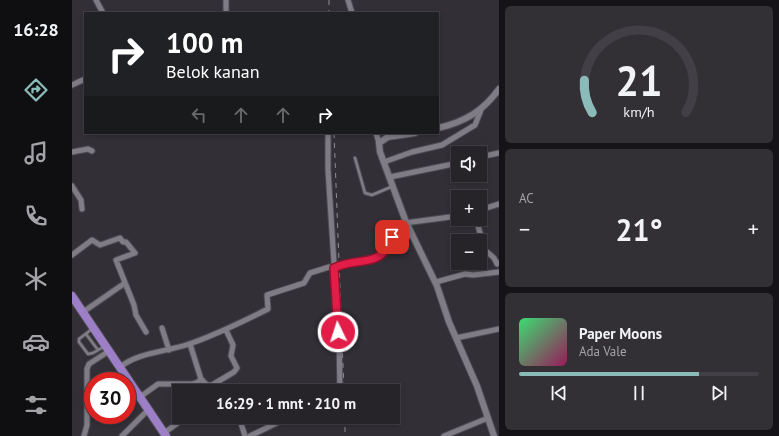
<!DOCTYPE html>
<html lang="id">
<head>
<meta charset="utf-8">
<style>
	body { margin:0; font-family:"PT Sans",sans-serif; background:#322f35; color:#f1f3f6; height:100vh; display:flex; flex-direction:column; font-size:15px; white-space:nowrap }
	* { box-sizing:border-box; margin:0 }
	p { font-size:13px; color:#a4a4a8 }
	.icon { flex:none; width:22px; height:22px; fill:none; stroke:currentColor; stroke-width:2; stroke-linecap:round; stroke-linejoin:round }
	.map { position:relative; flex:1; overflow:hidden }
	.details { display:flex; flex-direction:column; gap:6px; padding:6px; background:#151317; width:280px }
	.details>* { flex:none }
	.guide { position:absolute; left:12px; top:12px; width:355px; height:122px; border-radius:0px; box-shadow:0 2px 6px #0003,0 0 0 1px #424046; background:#202124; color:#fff; overflow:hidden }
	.tools { position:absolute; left:379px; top:146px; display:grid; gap:8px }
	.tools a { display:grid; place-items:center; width:36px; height:36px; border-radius:0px; background:#262329; box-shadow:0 2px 6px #0003,0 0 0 1px #424046; font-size:20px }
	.speed { position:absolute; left:12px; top:372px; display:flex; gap:8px; font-size:20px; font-weight:700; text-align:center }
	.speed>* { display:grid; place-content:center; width:52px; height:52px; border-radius:50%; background:#262329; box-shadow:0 2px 6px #0003,0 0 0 1px #424046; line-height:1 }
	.speed .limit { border:6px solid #d22; background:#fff; color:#111 }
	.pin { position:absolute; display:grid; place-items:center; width:34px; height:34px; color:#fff; margin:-17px; border-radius:8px; box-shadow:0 2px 6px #0006 }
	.me { position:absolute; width:44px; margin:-22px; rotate:356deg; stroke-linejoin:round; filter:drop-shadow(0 0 3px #0008) }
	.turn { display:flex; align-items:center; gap:14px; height:84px; padding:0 16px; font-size:18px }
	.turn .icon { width:52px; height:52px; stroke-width:2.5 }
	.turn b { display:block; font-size:28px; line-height:34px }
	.lanes { display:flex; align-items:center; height:38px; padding:0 16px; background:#0003; justify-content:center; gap:20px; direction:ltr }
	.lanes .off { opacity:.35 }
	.big { font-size:30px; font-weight:700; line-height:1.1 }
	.details .widget { flex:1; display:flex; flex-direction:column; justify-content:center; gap:6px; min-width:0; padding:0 14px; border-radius:6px; background:#322f35 }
	.details .dial { align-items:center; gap:0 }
	.dial svg { height:104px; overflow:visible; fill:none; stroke:#424046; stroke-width:7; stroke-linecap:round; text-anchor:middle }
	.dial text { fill:#f1f3f6; stroke:none }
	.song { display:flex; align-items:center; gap:12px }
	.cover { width:48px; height:48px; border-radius:6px; background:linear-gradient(135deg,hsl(140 70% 55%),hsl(330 70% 35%)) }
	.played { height:4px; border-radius:2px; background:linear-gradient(90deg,#8bbbb9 75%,#424046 75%) }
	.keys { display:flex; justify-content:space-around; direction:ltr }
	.heat { display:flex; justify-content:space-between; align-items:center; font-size:22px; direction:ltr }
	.trip { position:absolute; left:100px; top:384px; width:228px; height:40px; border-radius:0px; background:#262329; box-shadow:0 2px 6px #0003,0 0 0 1px #424046; font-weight:700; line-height:40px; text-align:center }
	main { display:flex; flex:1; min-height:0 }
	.dock { display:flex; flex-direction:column; width:72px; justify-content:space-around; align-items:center; background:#0f0e10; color:#a4a4a8 }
	.dock .icon { width:28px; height:28px }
	.dock .on { color:#8bbbb9 }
	.dock b { font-size:18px; color:#f1f3f6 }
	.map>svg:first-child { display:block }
</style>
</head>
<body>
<main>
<nav class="dock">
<b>16:28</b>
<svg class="icon on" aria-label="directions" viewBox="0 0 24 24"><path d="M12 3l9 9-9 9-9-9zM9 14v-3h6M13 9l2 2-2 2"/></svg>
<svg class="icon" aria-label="music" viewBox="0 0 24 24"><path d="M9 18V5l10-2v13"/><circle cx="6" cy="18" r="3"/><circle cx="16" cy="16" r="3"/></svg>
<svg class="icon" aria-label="phone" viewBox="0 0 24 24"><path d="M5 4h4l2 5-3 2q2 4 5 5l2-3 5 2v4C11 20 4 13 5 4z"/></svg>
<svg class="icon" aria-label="climate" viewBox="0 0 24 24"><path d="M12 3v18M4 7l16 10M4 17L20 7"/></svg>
<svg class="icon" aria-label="car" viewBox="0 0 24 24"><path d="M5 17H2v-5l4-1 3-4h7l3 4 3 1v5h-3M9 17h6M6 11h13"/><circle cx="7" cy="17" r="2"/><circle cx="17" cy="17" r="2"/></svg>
<svg class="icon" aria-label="filters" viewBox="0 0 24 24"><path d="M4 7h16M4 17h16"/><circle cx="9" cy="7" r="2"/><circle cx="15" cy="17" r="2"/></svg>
</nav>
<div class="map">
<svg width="427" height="436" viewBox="0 0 427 436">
	<rect width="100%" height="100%" fill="#322f37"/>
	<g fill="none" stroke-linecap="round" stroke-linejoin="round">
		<defs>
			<path id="service" d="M283 158 293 193 300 195 319 187
				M20 329 7 339V342L16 354 21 353 33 346
				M14 334 26 350"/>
			<path id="minor" d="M24 0 31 13
				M154 0V13
				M276 0 280 13
				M0 85 13 79
				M256 133V170L267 340 268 391
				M304 133 307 143
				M0 152 16 149 20 151
				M408 157 427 153
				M312 162 340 152 370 145 403 125 409 110
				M318 177 386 163
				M0 186 9 200 10 209
				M408 210 427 204
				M404 219 413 250 422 258 425 264 427 263
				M319 242 340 235
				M0 255 20 240 28 245 48 238 51 242H54L63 253 44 260 62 305 64 315 74 332
				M364 282 393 274 401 275 427 272
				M11 312 53 283
				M90 328 97 350
				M384 338 427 329
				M118 344 129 379 135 385H141L147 391
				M48 367C67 352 94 352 117 344 144 335 170 322 196 309L195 295 232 283 238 273 257 267 262 268 276 263 297 260 308 256 319 242 320 236 319 228 325 224 386 216
				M140 385 162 372 165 368 159 356 161 345 154 330
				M68 397 86 384H120L126 382 129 379
				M167 417 173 436
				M92 433 110 420
				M12 436 15 425V369L17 364 37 351
				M50 436 76 410
				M178 436 217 417
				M372 436 416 418"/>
			<path id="tertiary" d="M366 128C393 122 411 111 427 89
				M343 133 316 137 307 143 308 152 334 222 365 286 377 322 405 386 422 436"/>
			<path id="trunk" d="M0 296 94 436"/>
		</defs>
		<!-- service casing -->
		<use href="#service" stroke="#4e4b52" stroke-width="4.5"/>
		<!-- minor casing -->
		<use href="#minor" stroke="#4e4b52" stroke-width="7"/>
		<!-- tertiary casing -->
		<use href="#tertiary" stroke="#4e4b52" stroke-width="8"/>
		<!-- trunk casing -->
		<use href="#trunk" stroke="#4e4b52" stroke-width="10"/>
		<!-- service -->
		<use href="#service" stroke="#7f7c86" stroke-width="2.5"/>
		<!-- minor -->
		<use href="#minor" stroke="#7f7c86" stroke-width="5"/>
		<!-- tertiary -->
		<use href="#tertiary" stroke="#7f7c86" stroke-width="6"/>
		<!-- trunk -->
		<use href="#trunk" stroke="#9c7fc7" stroke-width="8"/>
		<!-- rail -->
		<path stroke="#8f8c93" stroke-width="1" stroke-dasharray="5 5" stroke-linecap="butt" d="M257 0V13
			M262 133 272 391
			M273 417V436"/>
	</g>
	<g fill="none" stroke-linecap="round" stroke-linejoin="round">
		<defs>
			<path id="route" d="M266 332 262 268C286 256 309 270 320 237"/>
		</defs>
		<!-- route casing -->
		<use href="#route" stroke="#92132f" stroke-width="10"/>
		<!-- route -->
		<use href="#route" stroke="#e11d48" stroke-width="7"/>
	</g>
</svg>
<div class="tools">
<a><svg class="icon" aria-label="sound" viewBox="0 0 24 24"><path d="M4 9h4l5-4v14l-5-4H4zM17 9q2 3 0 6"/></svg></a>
<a>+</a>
<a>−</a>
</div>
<div class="speed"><div class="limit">30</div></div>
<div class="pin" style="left:320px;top:237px;background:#d93025"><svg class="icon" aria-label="arrive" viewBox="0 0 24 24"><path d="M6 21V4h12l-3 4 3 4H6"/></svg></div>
<svg class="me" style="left:266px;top:332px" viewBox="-20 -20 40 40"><circle r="17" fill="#e11d48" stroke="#fff" stroke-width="3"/><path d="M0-11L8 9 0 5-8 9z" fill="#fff"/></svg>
<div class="trip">16:29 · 1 mnt · 210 m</div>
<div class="guide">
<div class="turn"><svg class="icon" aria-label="right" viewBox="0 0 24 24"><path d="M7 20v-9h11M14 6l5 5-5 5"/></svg><div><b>100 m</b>Belok kanan</div></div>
<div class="lanes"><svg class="icon off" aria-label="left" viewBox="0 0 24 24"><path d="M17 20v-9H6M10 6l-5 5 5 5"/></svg><svg class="icon off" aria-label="ahead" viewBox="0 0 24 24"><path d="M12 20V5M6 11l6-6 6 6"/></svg><svg class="icon off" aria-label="ahead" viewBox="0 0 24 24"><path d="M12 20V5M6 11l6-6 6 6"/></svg><svg class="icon" aria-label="right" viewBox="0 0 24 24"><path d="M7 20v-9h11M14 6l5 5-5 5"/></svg></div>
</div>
</div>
<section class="details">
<div class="widget dial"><svg viewBox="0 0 100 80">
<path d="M14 69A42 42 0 1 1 86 69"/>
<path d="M14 69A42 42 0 0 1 8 44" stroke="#8bbbb9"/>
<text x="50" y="56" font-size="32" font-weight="700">21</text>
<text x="50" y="72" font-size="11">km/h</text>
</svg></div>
<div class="widget"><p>AC</p>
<div class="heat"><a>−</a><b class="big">21°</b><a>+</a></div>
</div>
<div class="widget">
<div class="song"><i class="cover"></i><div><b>Paper Moons</b><p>Ada Vale</p></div></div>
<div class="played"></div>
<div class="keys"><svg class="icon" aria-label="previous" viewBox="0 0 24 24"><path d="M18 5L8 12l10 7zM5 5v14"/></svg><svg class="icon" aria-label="pause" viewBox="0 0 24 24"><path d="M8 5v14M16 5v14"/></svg><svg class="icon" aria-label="next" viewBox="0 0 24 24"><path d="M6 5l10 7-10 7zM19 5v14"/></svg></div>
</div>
</section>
</main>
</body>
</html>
